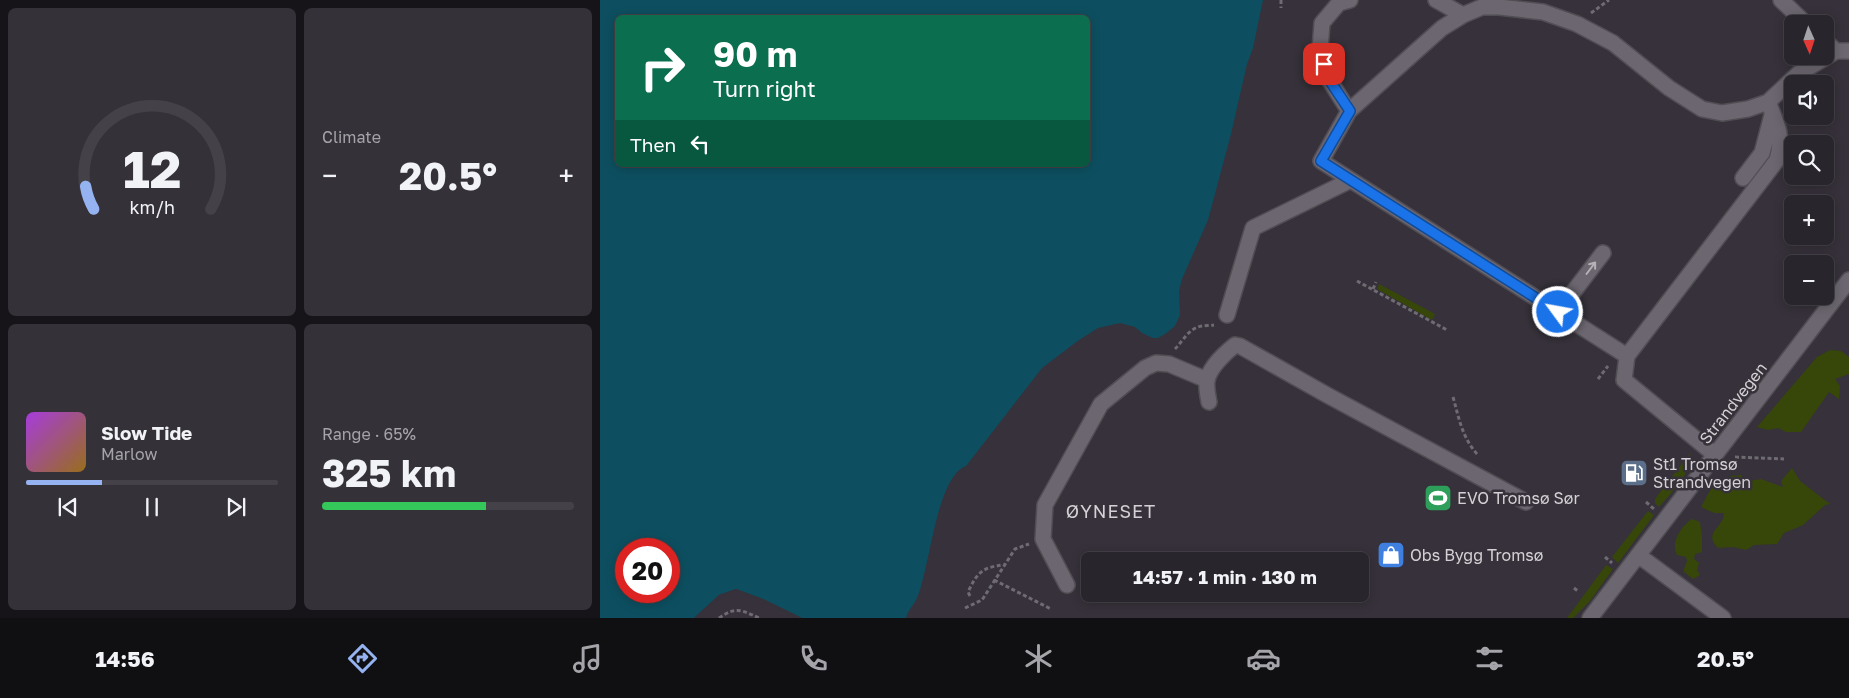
<!DOCTYPE html>
<html lang="en">
<head>
<meta charset="utf-8">
<style>
	body { margin:0; font-family:"Golos Text",sans-serif; background:#343138; color:#f1f3f6; height:100vh; display:flex; flex-direction:column; font-size:19px; white-space:nowrap }
	* { box-sizing:border-box; margin:0 }
	p { font-size:16px; color:#a5a5a9 }
	.icon { flex:none; width:28px; height:28px; fill:none; stroke:currentColor; stroke-width:2; stroke-linecap:round; stroke-linejoin:round }
	.map { position:relative; flex:1; overflow:hidden }
	.sheet { display:flex; flex-direction:column; gap:8px; padding:8px; background:#161418; width:600px }
	.sheet>* { flex:none }
	.hud { position:absolute; left:15px; top:15px; width:475px; height:152px; border-radius:8px; box-shadow:0 2px 12px #0003,0 0 0 1px #444248; background:#0b6e4f; color:#fff; overflow:hidden }
	.needle { width:32px; rotate:177deg }
	.fabs { position:absolute; left:1184px; top:15px; display:grid; gap:10px }
	.fabs a { display:grid; place-items:center; width:50px; height:50px; border-radius:8px; background:#28252c; box-shadow:0 2px 12px #0003,0 0 0 1px #444248; font-size:25px }
	.speed { position:absolute; left:15px; top:538px; display:flex; gap:10px; font-size:25px; font-weight:700; text-align:center }
	.speed>* { display:grid; place-content:center; width:65px; height:65px; border-radius:50%; background:#28252c; box-shadow:0 2px 12px #0003,0 0 0 1px #444248; line-height:1 }
	.speed .limit { border:8px solid #d22; background:#fff; color:#111 }
	.pin { position:absolute; display:grid; place-items:center; width:42px; height:42px; color:#fff; margin:-21px; border-radius:10px; box-shadow:0 2px 8px #0006 }
	.me { position:absolute; width:55px; margin:-28px; rotate:302deg; stroke-linejoin:round; filter:drop-shadow(0 0 4px #0008) }
	.turn { display:flex; align-items:center; gap:18px; height:105px; padding:0 15px; font-size:22px }
	.turn .icon { width:65px; height:65px; stroke-width:2.5 }
	.turn b { display:block; font-size:35px; line-height:42px }
	.then { display:flex; align-items:center; height:48px; padding:0 15px; background:#0003; gap:10px; font-size:19px }
	.big { font-size:38px; font-weight:700; line-height:1.1 }
	.sheet .widget { flex:1; display:flex; flex-direction:column; justify-content:center; gap:8px; min-width:0; padding:0 18px; border-radius:8px; background:#343138 }
	.sheet .dial { align-items:center; gap:0 }
	.dial svg { height:130px; overflow:visible; fill:none; stroke:#444248; stroke-width:7; stroke-linecap:round; text-anchor:middle }
	.dial text { fill:#f1f3f6; stroke:none }
	.song { display:flex; align-items:center; gap:15px }
	.cover { width:60px; height:60px; border-radius:8px; background:linear-gradient(135deg,hsl(280 70% 55%),hsl(40 70% 35%)) }
	.played { height:5px; border-radius:2px; background:linear-gradient(90deg,#95b2f1 30%,#444248 30%) }
	.keys { display:flex; justify-content:space-around; direction:ltr }
	.heat { display:flex; justify-content:space-between; align-items:center; font-size:28px; direction:ltr }
	.charge { height:8px; border-radius:4px; background:linear-gradient(90deg,#34c759 65%,#444248 0) }
	.sheet .tiles { flex:1; display:grid; gap:8px; grid-template-columns:repeat(2,1fr) }
	.trip { position:absolute; left:481px; top:552px; width:288px; height:50px; border-radius:8px; background:#28252c; box-shadow:0 2px 12px #0003,0 0 0 1px #444248; font-weight:700; line-height:50px; text-align:center }
	.menu { display:flex; height:80px; justify-content:space-around; align-items:center; background:#100f12; color:#a5a5a9 }
	.menu .icon { width:35px; height:35px }
	.menu .active { color:#95b2f1 }
	.menu b { font-size:22px; color:#f1f3f6 }
	main { display:flex; flex:1; min-height:0 }
	.map>svg:first-child { display:block }
</style>
</head>
<body>
<main>
<section class="sheet">
<div class="tiles">
<div class="widget dial"><svg viewBox="0 0 100 80">
<path d="M14 69A42 42 0 1 1 86 69"/>
<path d="M14 69A42 42 0 0 1 9 55" stroke="#95b2f1"/>
<text x="50" y="56" font-size="32" font-weight="700">12</text>
<text x="50" y="72" font-size="11">km/h</text>
</svg></div>
<div class="widget"><p>Climate</p>
<div class="heat"><a>−</a><b class="big">20.5°</b><a>+</a></div>
</div>
<div class="widget">
<div class="song"><i class="cover"></i><div><b>Slow Tide</b><p>Marlow</p></div></div>
<div class="played"></div>
<div class="keys"><svg class="icon" aria-label="previous" viewBox="0 0 24 24"><path d="M18 5L8 12l10 7zM5 5v14"/></svg><svg class="icon" aria-label="pause" viewBox="0 0 24 24"><path d="M8 5v14M16 5v14"/></svg><svg class="icon" aria-label="next" viewBox="0 0 24 24"><path d="M6 5l10 7-10 7zM19 5v14"/></svg></div>
</div>
<div class="widget"><p>Range · 65%</p><b class="big">325 km</b><div class="charge"></div></div>
</div>
</section>
<div class="map">
<svg width="1249" height="618" viewBox="0 0 1249 618">
	<rect width="100%" height="100%" fill="#36313a"/>
	<!-- green -->
	<path fill="#364709" d="M779 284 835 314 832 320 777 289Z
		M1230 350 1241 351 1249 357V374L1235 379 1240 386 1239 399 1229 392 1201 432H1186L1178 428 1168 430 1157 427 1217 357Z
		M1090 453C1094 471 1070 494 1059 507L1055 503V499Z
		M1192 468 1200 481 1230 504 1225 505 1203 525 1184 533 1177 544 1154 545 1146 550 1133 547 1118 548C1102 532 1124 528 1124 513H1114L1101 507 1114 483 1124 489 1129 486 1126 482 1130 476 1142 475 1144 482 1161 479 1183 487 1181 481Z
		M1048 511 1054 515 1018 563 1012 557Z
		M1092 519 1100 522 1102 536V552L1095 554 1094 559 1099 563 1097 570 1100 575 1093 579 1084 572V569L1087 561 1086 557 1077 555C1070 543 1081 526 1092 519Z
		M1006 565 1013 569 990 601 973 618H967Z"/>
	<!-- water -->
	<path fill="#0d4f60" fill-rule="evenodd" d="M0 0H663L653 48 647 64 631 134 608 220 582 279 579 291 580 315 575 326 565 334 558 338H553L542 333 535 327 520 323 498 328 479 340 442 368 366 466C336 477 330 569 317 598 314 605 308 610 306 618H202L163 599 136 589 119 595 94 618H0ZM18 18H488V165H18ZM26 549H69V591H26Z"/>
	<!-- pier -->
	<path fill="#36313a" d="M136 589 163 599 202 618H197L162 601 136 591 121 597 97 618H94L119 595Z"/>
	<g fill="none" stroke-linecap="round" stroke-linejoin="round">
		<defs>
			<path id="minor" d="M836 0 863 15
				M1181 0 1206 24
				M1225 41 1236 51H1249
				M749 111 728 78 720 50 722 23 739 3 750 0
				M1143 178 1162 153 1172 115
				M958 312 1003 253
				M627 315 653 228 751 180
				M1027 356 721 161 749 111 842 28 863 15 882 7H899L943 12 977 24 1013 43 1069 88 1102 109 1122 113 1148 109 1168 102 1198 74 1236 51
				M609 402C608 396 606 388 607 381 609 368 625 353 635 345L640 346 727 395 926 502
				M1114 454 1024 380 1027 356 1177 160C1184 138 1177 123 1168 102
				M1038 555 1123 618
				M467 585 443 539 445 505 501 404 545 368 556 363 569 364 607 380
				M990 618C1076 505 1163 393 1249 280"/>
		</defs>
		<!-- minor casing -->
		<use href="#minor" stroke="#514d54" stroke-width="18"/>
		<!-- path -->
		<path stroke="#6f6b73" stroke-width="3" stroke-dasharray="4 2.5" stroke-linecap="butt" d="M681 0V8
			M991 13 1009 0
			M757 281 847 330
			M773 289 776 282
			M575 349C582 342 588 330 598 327 603 325 609 326 614 325
			M998 379 1008 366
			M853 397C859 418 862 438 878 455
			M1135 457 1184 459
			M1068 463 1073 467
			M1046 502 1054 509
			M1005 557 1012 563
			M394 580 451 609
			M974 588 979 592
			M370 596 368 592C377 573 382 567 404 565
			M365 608 382 600 415 549 429 544
			M119 618C136 606 141 610 159 618"/>
		<!-- minor -->
		<use href="#minor" stroke="#6b666f" stroke-width="15"/>
	</g>
	<!-- one-way arrows -->
	<defs><path id="oneway-shaft" d="M-6 0H5M1.5-3L5.5 0L1.5 3" fill="none" stroke-width="1.6" stroke-linecap="round" stroke-linejoin="round" transform="scale(1.25)"/></defs>
	<use stroke="#b4b1b7" href="#oneway-shaft" transform="translate(991 268) rotate(-53)"/>
	<g fill="none" stroke-linecap="round" stroke-linejoin="round">
		<defs>
			<path id="route" d="M724 64 728 78 750 111 721 161 958 312"/>
		</defs>
		<!-- route casing -->
		<use href="#route" stroke="#114b97" stroke-width="12"/>
		<!-- route -->
		<use href="#route" stroke="#1a73e8" stroke-width="9"/>
	</g>
	<!-- icons -->
	<defs>
		<symbol id="fuel-square" viewBox="-11 -11 22 22"><rect x="-9" y="-9" width="18" height="18" rx="4" fill="#5c6f8a" stroke="#36313a"/><path d="M-5.5-6h7V0h2V4h1.3V-2.5L3-4.5l.8-.8L6-3V5H2.5V1h-1V6h-7ZM-4.2-4.7v3.2H.2V-4.7Z" fill="#fff"/></symbol>
		<symbol id="stadium-square" viewBox="-11 -11 22 22"><rect x="-9" y="-9" width="18" height="18" rx="4" fill="#2e9e5b" stroke="#36313a"/><path d="M0-5a6.5 5 0 1 0 0 10a6.5 5 0 1 0 0-10ZM-3.5-1.8h7v3.6h-7Z" fill="#fff"/></symbol>
		<symbol id="shop-square" viewBox="-11 -11 22 22"><rect x="-9" y="-9" width="18" height="18" rx="4" fill="#3f7fe0" stroke="#36313a"/><path d="M-5-2.5h2.3a2.7 3.5 0 0 1 5.4 0H5L5.5 6h-11ZM-1.5-2.5h3a1.5 2.3 0 0 0-3 0Z" fill="#fff"/></symbol>
	</defs>
	<g fill-rule="evenodd">
		<use href="#fuel-square" x="1018" y="457" width="32" height="32"/>
		<use href="#stadium-square" x="822" y="482" width="32" height="32"/>
		<use href="#shop-square" x="775" y="539" width="32" height="32"/>
	</g>
	<g text-anchor="middle" stroke-width="5" stroke-linejoin="round" paint-order="stroke">
		<!-- street labels -->
		<g font-size="16" fill="#d4d1d6" stroke="#36313a">
			<text transform="translate(1133 403) rotate(-52)" y="6">Strandvegen</text>
		</g>
		<!-- poi labels -->
		<g font-size="16" fill="#d4d1d6" stroke="#36313a" text-anchor="start">
			<text x="1053" y="470">St1 Tromsø<tspan x="1053" dy="18">Strandvegen</tspan></text>
			<text x="857" y="504">EVO Tromsø Sør</text>
			<text x="810" y="561">Obs Bygg Tromsø</text>
		</g>
		<!-- neighbourhood labels -->
		<g font-size="18" letter-spacing="1" fill="#d4d1d6" stroke="#36313a">
			<text x="511" y="518">ØYNESET</text>
		</g>
	</g>
</svg>
<div class="fabs">
<a><svg class="needle" viewBox="-14 -14 28 28"><path d="M0-13l5 13h-10z" fill="#e53935"/><path d="M0 13l5-13h-10z" fill="#a5a5a9"/></svg></a>
<a><svg class="icon" aria-label="sound" viewBox="0 0 24 24"><path d="M4 9h4l5-4v14l-5-4H4zM17 9q2 3 0 6"/></svg></a>
<a><svg class="icon" aria-label="search" viewBox="0 0 24 24"><circle cx="10" cy="10" r="6"/><path d="M15 15l6 6"/></svg></a>
<a>+</a>
<a>−</a>
</div>
<div class="speed"><div class="limit">20</div></div>
<div class="pin" style="left:724px;top:64px;background:#d93025"><svg class="icon" aria-label="arrive" viewBox="0 0 24 24"><path d="M6 21V4h12l-3 4 3 4H6"/></svg></div>
<svg class="me" style="left:958px;top:312px" viewBox="-20 -20 40 40"><circle r="17" fill="#1a73e8" stroke="#fff" stroke-width="3"/><path d="M0-11L8 9 0 5-8 9z" fill="#fff"/></svg>
<div class="trip">14:57 · 1 min · 130 m</div>
<div class="hud">
<div class="turn"><svg class="icon" aria-label="right" viewBox="0 0 24 24"><path d="M7 20v-9h11M14 6l5 5-5 5"/></svg><div><b>90 m</b>Turn right</div></div>
<div class="then">Then<svg class="icon" aria-label="left" viewBox="0 0 24 24"><path d="M17 20v-9H6M10 6l-5 5 5 5"/></svg></div>
</div>
</div>
</main>
<nav class="menu">
<b>14:56</b>
<svg class="icon active" aria-label="directions" viewBox="0 0 24 24"><path d="M12 3l9 9-9 9-9-9zM9 14v-3h6M13 9l2 2-2 2"/></svg>
<svg class="icon" aria-label="music" viewBox="0 0 24 24"><path d="M9 18V5l10-2v13"/><circle cx="6" cy="18" r="3"/><circle cx="16" cy="16" r="3"/></svg>
<svg class="icon" aria-label="phone" viewBox="0 0 24 24"><path d="M5 4h4l2 5-3 2q2 4 5 5l2-3 5 2v4C11 20 4 13 5 4z"/></svg>
<svg class="icon" aria-label="climate" viewBox="0 0 24 24"><path d="M12 3v18M4 7l16 10M4 17L20 7"/></svg>
<svg class="icon" aria-label="car" viewBox="0 0 24 24"><path d="M5 17H2v-5l4-1 3-4h7l3 4 3 1v5h-3M9 17h6M6 11h13"/><circle cx="7" cy="17" r="2"/><circle cx="17" cy="17" r="2"/></svg>
<svg class="icon" aria-label="filters" viewBox="0 0 24 24"><path d="M4 7h16M4 17h16"/><circle cx="9" cy="7" r="2"/><circle cx="15" cy="17" r="2"/></svg>
<b>20.5°</b>
</nav>
</body>
</html>
